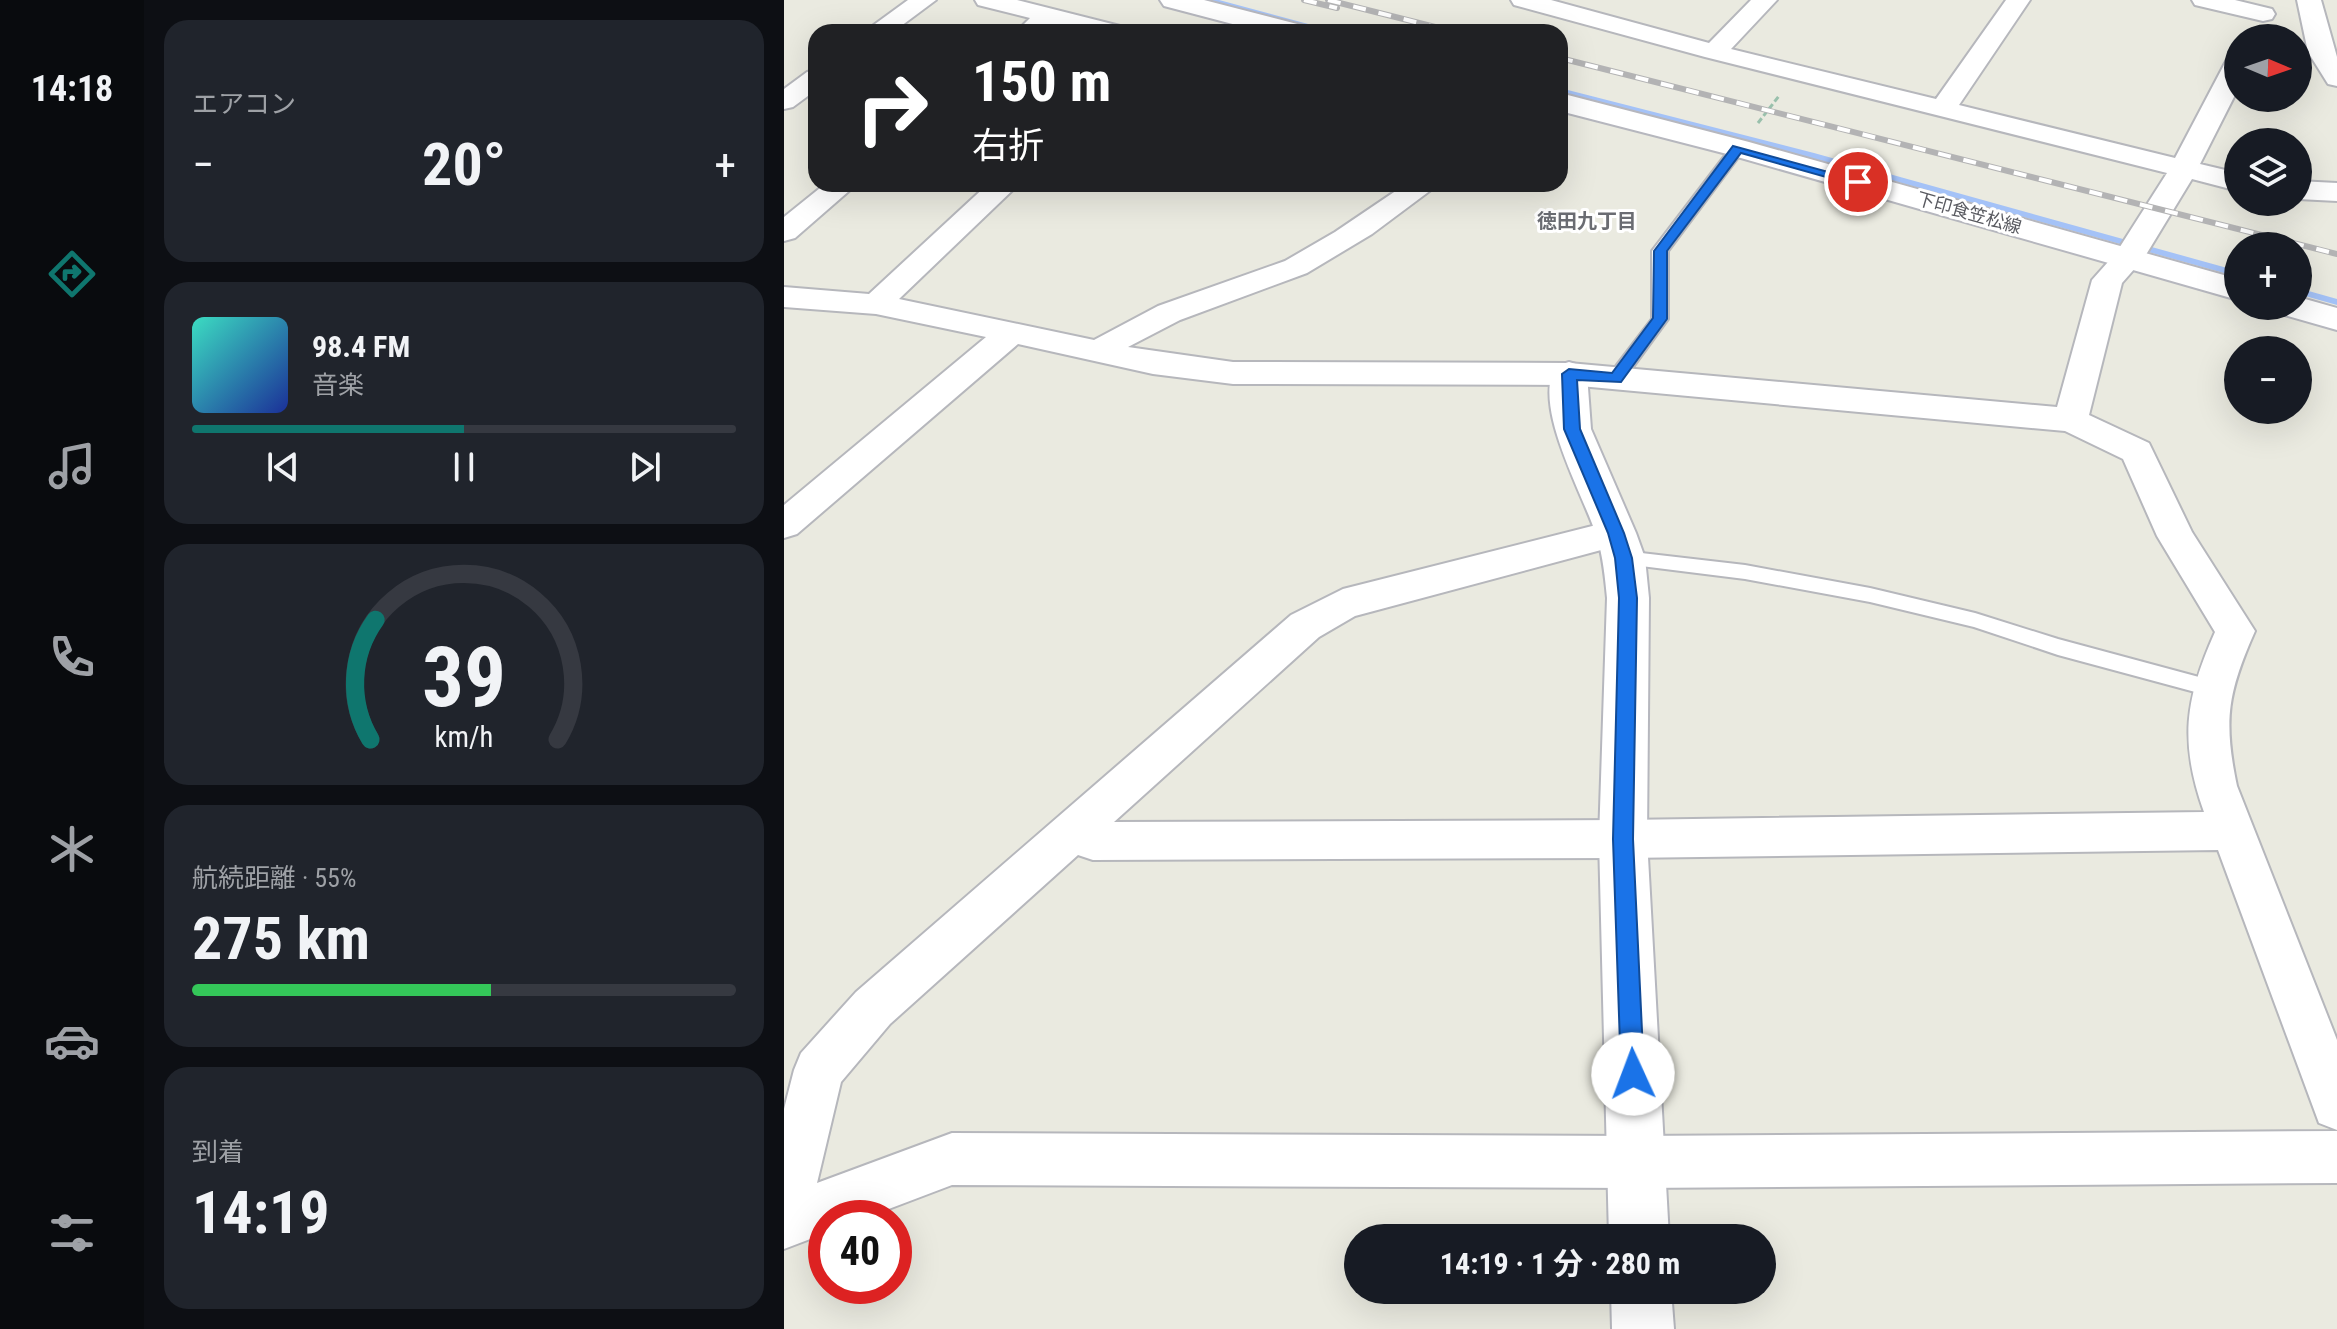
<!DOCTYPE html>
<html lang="ja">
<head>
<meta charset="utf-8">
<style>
	body { margin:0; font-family:"Roboto Condensed","Noto Sans JP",sans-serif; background:#20242c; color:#f1f3f6; height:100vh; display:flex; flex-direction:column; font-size:30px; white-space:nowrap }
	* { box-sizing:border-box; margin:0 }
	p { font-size:26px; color:#9ea1a6 }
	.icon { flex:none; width:44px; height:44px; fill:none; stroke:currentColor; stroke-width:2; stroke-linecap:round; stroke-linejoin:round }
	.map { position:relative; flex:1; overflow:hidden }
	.side { display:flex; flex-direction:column; gap:20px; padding:20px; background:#0d0f14; width:640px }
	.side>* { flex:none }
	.hud { position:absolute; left:24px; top:24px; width:760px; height:168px; border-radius:24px; box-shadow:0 8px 32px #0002; background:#202124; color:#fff; overflow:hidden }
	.needle { width:52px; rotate:92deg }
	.fabs { position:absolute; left:1440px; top:24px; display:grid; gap:16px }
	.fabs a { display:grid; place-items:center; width:88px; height:88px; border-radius:50%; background:#171b24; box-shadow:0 8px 32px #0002; font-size:40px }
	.speed { position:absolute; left:24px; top:1200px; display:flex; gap:16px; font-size:40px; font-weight:700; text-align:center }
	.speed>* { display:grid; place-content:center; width:104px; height:104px; border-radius:50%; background:#171b24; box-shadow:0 8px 32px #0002; line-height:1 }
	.speed .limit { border:12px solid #d22; background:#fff; color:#111 }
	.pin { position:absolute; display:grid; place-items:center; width:68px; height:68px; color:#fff; margin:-34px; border:4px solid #fff; border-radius:50%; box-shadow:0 2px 8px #0007 }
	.me { position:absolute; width:88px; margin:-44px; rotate:358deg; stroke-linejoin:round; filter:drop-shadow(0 0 6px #0008) }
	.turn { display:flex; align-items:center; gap:28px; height:168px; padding:0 32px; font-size:36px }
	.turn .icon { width:104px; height:104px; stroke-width:2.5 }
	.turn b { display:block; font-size:56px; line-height:68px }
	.big { font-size:60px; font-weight:700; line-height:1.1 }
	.side .widget { flex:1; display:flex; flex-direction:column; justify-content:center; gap:12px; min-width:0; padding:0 28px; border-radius:24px; background:#20242c }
	.side .dial { align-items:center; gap:0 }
	.dial svg { height:208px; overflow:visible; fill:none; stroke:#363941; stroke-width:7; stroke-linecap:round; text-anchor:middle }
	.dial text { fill:#f1f3f6; stroke:none }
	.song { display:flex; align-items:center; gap:24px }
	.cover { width:96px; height:96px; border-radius:12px; background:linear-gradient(135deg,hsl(170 70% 55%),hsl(230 70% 35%)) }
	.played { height:8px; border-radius:4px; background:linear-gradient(90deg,#0f766e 50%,#363941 50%) }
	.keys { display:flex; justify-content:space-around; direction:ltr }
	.heat { display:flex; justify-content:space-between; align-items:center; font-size:44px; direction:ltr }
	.charge { height:12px; border-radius:6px; background:linear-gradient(90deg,#34c759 55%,#363941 0) }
	.trip { position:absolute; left:560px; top:1224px; width:432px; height:80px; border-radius:40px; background:#171b24; box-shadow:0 8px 32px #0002; font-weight:700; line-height:80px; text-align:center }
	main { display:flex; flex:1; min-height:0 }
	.menu { display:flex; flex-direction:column; width:144px; justify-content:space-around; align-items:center; background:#090b0e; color:#9ea1a6 }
	.menu .icon { width:56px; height:56px }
	.menu .active { color:#0f766e }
	.menu b { font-size:36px; color:#f1f3f6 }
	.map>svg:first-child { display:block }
</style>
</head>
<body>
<main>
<nav class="menu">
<b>14:18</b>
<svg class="icon active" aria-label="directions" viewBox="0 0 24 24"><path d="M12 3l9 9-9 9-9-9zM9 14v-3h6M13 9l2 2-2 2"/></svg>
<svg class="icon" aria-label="music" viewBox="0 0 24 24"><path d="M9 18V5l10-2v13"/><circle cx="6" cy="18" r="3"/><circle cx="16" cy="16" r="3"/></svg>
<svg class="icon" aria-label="phone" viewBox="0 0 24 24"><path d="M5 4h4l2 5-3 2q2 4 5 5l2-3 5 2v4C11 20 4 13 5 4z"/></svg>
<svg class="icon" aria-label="climate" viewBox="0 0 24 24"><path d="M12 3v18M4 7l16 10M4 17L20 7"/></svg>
<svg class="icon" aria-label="car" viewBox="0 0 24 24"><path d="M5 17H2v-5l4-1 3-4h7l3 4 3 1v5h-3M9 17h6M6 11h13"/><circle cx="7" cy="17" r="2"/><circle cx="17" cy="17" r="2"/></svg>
<svg class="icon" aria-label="filters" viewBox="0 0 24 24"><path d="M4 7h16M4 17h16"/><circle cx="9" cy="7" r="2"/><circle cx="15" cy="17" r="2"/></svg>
</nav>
<section class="side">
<div class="widget"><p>エアコン</p>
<div class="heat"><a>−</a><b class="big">20°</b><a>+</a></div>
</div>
<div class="widget">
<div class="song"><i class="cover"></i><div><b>98.4 FM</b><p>音楽</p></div></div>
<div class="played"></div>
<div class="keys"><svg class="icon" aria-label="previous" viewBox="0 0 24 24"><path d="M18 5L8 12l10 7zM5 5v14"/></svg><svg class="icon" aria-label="pause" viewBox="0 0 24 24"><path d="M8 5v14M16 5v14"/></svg><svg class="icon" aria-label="next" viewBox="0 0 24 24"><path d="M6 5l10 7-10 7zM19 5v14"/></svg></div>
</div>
<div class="widget dial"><svg viewBox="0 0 100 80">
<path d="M14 69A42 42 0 1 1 86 69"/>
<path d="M14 69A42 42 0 0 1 16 23" stroke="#0f766e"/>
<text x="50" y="56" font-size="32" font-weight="700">39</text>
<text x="50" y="72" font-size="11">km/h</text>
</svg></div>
<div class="widget"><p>航続距離 · 55%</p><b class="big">275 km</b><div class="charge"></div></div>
<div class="widget"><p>到着</p><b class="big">14:19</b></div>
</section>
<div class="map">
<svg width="1553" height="1329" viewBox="0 0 1553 1329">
	<rect width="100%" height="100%" fill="#eaeae0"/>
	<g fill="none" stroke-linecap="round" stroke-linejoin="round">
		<!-- stream -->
		<path fill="#a4c2f7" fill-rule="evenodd" d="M422 0H435L554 32H541Z
			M776 88 1030 153 1454 271V277L1024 157 776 92Z
			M1514 288 1553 299V305L1514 294Z"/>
		<defs>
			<path id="lane" d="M954 144 961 148 884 251V319L838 382H826L824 378 826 374 868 319V251L949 145Z
				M840 551 961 565 1086 588 1191 613 1274 639 1426 680 1433 682 1436 688 1433 694 1426 696 1274 655 1190 627 1086 602 961 579 833 563 831 558Z"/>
			<path id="street" d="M124 0H152L109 32H80Z
				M191 0H233L340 27 343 32H301L269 24 259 32H232L246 18 194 5Z
				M727 0H767L925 43 967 0H993L947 49 1152 99 1222 0H1246L1175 105 1391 158 1441 63 1445 58 1454 55V89L1416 164 1454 173V191L1408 179 1360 258 1338 283 1305 415 1365 443 1408 532 1471 631C1444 692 1439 720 1453 786L1553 1040V1130L1535 1123 1434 850 839 858 309 860 294 855 106 1024 57 1082 33 1183 168 1133 852 1136 1553 1131V1183L852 1188 168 1185 81 1218H42V1233L0 1249V1109L10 1070 17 1053 72 992 507 615 559 589 832 520 845 524 850 533 845 542 832 546 571 616 535 637 330 822 839 820 1420 812C1395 742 1401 699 1431 632L1373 536 1339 459 1281 431 785 385 449 384 369 374 234 344 13 534 0 538V505L202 337 92 314 0 307V287L85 294 204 184H235L115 299 310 340 374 306 501 261 551 232 622 184H655L588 234 523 273 396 320 344 347 449 362 785 363 1273 407 1308 280 1332 253 1383 173 921 57 730 5Z
				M1408 0H1451L1488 9 1491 14 1488 19 1479 21 1411 5Z
				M1513 0H1537L1553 57V86L1544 84 1524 52Z
				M32 70V90L9 107 0 109V89L23 72Z
				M1514 181 1553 183V201L1514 199Z
				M41 184H73L11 238 0 241V217Z"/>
			<path id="secondary" d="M376 0H420L521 26 525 32H479L380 6Z
				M776 93 965 142 1454 279V300L943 154 776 111Z
				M1514 297 1553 308V330L1497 314 1492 306H1514Z
				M785 362 798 366 803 374 807 429 852 533 861 558 865 598 863 839 885 1238H825L815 839 823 598C821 577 819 557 813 537 800 496 747 405 772 366Z
				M827 1290H887L890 1329H828Z"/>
		</defs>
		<!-- lane casing -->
		<use href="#lane" stroke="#b6b7bc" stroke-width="4"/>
		<!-- street casing -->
		<use href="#street" stroke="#b6b7bc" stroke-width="4"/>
		<!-- secondary casing -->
		<use href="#secondary" stroke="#b6b7be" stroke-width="4"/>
		<!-- path -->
		<path stroke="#99c0ac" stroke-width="3" stroke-dasharray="6 3" stroke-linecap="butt" d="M974 123 995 96"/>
		<!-- lane -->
		<use href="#lane" fill="#fff" fill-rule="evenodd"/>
		<!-- street -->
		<use href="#street" fill="#fff" fill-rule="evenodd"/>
		<!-- secondary -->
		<use href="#secondary" fill="#fff" fill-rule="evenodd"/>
		<defs>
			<path id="rail" d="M520 0 553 8
				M544 0 671 32
				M776 58 1553 254"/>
		</defs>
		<!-- rail casing -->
		<use href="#rail" stroke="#b3b3b4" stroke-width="6"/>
		<!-- rail -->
		<use href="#rail" stroke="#fff" stroke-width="4" stroke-dasharray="13" stroke-linecap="butt"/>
	</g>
	<!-- route -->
	<path fill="#1a73e8" stroke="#114b97" stroke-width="2" d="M949 146 1081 182 1074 186 957 153 883 251V319L837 382 793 380 796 429 840 533 848 558 853 598 849 839 860 1074 857 1082 849 1085 841 1082 837 1074 829 839 835 598 831 558 824 533 780 429 778 374 785 369 828 373 869 318 870 251Z"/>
	<g text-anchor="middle" stroke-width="6" stroke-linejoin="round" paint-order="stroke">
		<!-- far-street labels -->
		<g font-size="18" fill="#595a60" stroke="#fff">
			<text transform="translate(1185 213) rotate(16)" y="6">下印食笠松線</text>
		</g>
		<!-- far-neighbourhood labels -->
		<g font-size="20" font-weight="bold" fill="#6a6c72" stroke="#fff">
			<text x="803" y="228">徳田九丁目</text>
		</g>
	</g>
</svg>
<div class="fabs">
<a><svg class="needle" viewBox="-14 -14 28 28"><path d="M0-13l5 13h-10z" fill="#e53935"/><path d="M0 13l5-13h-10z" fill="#9ea1a6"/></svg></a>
<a><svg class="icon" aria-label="layers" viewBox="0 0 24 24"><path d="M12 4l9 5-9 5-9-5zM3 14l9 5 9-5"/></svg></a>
<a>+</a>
<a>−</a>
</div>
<div class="speed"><div class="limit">40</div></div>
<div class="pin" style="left:1074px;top:182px;background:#d93025"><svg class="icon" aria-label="arrive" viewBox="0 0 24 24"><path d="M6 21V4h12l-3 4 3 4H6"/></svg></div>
<svg class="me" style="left:849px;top:1074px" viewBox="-20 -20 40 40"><circle r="19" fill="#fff"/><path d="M0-13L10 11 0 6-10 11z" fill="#1a73e8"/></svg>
<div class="trip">14:19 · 1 分 · 280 m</div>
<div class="hud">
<div class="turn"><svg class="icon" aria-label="right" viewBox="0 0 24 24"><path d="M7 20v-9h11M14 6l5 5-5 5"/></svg><div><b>150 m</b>右折</div></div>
</div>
</div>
</main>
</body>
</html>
